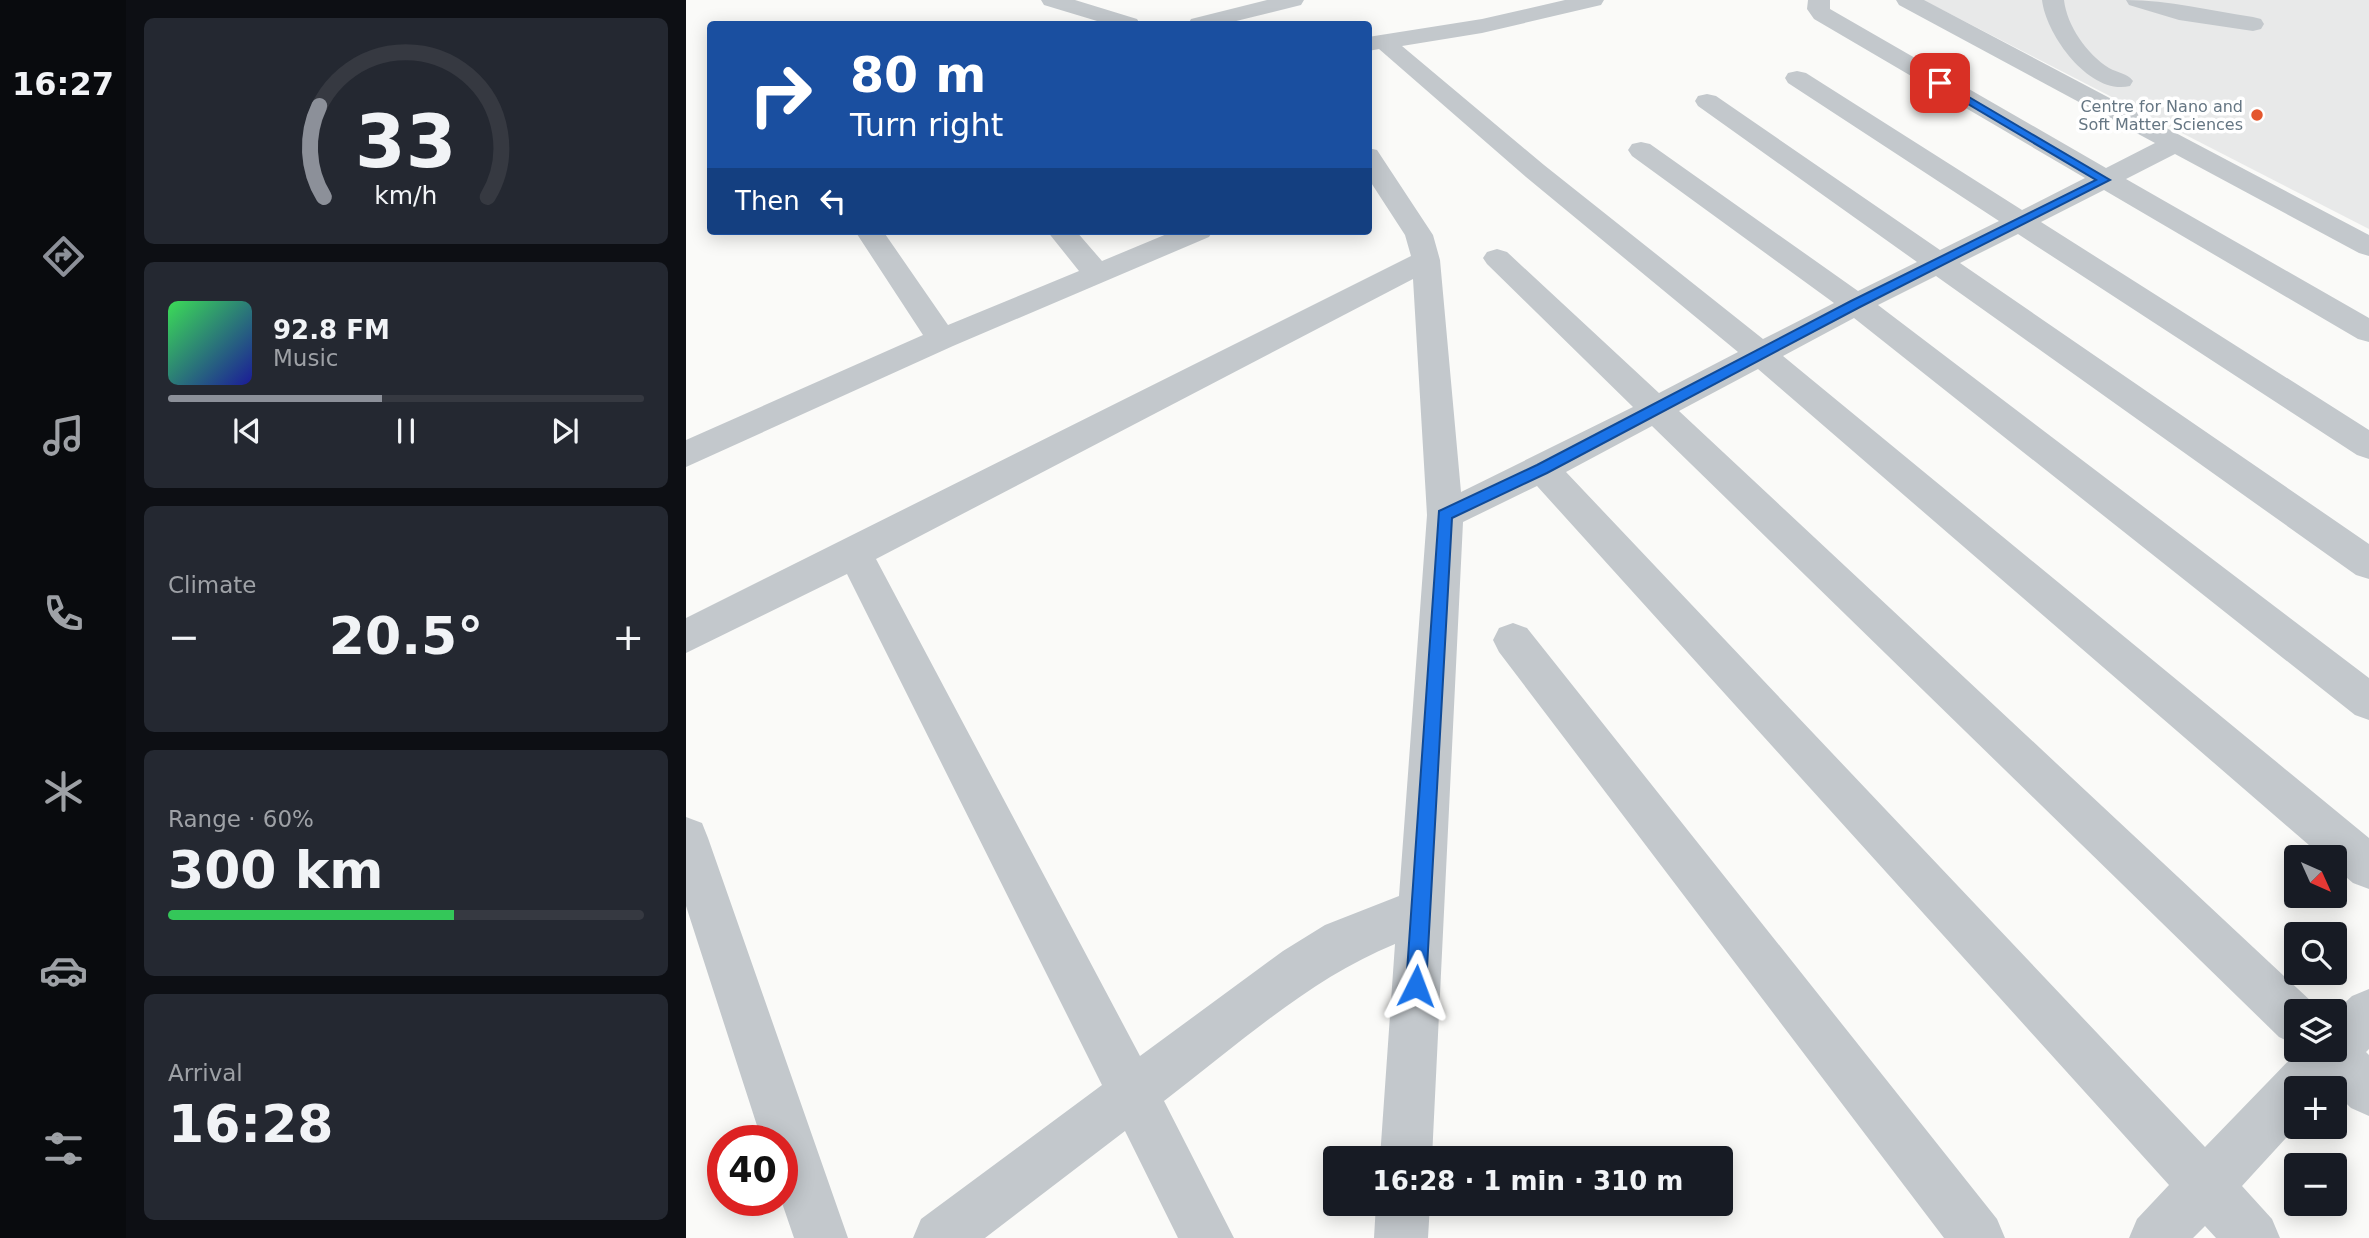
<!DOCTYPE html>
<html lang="en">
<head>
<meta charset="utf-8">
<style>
	body { margin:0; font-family:"DejaVu Sans",sans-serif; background:#242831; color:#f1f3f6; height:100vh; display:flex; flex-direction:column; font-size:26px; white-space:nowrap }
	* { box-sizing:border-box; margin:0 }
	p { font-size:23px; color:#9ea1a6 }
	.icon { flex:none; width:38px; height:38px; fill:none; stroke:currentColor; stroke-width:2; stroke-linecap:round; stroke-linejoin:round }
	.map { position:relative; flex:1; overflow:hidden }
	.details { display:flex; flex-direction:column; gap:18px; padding:18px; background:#0d0f14; width:560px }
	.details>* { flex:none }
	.banner { position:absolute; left:21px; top:21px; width:665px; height:214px; border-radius:7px; box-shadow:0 4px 18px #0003; background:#1a4fa0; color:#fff; overflow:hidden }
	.needle { width:46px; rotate:135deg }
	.fabs { position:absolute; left:1598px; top:845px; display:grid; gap:14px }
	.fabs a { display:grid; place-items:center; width:63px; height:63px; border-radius:7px; background:#171b24; box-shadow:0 4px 18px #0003; font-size:35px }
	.speed { position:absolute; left:21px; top:1125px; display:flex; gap:14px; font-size:35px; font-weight:700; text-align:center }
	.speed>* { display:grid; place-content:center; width:91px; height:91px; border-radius:50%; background:#171b24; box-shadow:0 4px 18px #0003; line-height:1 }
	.speed .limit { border:10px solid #d22; background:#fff; color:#111 }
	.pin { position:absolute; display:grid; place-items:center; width:60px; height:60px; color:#fff; margin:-30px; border-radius:14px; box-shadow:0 4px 10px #0006 }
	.me { position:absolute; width:77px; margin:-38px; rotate:3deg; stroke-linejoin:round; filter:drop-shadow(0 0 5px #0008) }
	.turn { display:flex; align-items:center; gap:24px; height:147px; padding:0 28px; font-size:32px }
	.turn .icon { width:91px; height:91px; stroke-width:2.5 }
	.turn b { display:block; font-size:49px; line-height:60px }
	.then { display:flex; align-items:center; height:66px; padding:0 28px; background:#0003; gap:14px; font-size:26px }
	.big { font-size:52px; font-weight:700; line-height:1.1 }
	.details .card { flex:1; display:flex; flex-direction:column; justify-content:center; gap:10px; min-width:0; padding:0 24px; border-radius:10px; background:#242831 }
	.details .dial { align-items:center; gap:0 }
	.dial svg { height:182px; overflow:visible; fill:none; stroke:#363941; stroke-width:7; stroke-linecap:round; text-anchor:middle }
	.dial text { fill:#f1f3f6; stroke:none }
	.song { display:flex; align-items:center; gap:21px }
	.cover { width:84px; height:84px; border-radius:10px; background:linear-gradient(135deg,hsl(130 70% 55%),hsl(240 70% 35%)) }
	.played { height:7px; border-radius:4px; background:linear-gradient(90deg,#8c9099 45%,#363941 45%) }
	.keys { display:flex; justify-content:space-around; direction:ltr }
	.heat { display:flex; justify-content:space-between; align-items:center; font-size:38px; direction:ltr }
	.charge { height:10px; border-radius:5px; background:linear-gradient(90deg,#34c759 60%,#363941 0) }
	.trip { position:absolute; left:637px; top:1146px; width:410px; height:70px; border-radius:7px; background:#171b24; box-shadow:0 4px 18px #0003; font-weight:700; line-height:70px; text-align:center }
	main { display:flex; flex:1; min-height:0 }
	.tabs { display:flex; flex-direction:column; width:126px; justify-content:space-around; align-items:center; background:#090b0e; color:#9ea1a6 }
	.tabs .icon { width:49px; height:49px }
	.tabs .current { color:#8c9099 }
	.tabs b { font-size:32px; color:#f1f3f6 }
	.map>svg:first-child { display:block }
</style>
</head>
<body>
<main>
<nav class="tabs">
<b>16:27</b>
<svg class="icon current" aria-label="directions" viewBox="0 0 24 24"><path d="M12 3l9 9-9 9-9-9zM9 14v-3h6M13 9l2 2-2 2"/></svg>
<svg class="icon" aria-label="music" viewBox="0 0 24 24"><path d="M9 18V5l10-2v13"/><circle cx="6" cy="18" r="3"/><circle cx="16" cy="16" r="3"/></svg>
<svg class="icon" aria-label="phone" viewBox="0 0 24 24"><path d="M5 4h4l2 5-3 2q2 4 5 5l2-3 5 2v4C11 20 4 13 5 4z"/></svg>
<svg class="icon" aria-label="climate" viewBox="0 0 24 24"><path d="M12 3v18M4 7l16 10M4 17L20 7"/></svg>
<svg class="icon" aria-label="car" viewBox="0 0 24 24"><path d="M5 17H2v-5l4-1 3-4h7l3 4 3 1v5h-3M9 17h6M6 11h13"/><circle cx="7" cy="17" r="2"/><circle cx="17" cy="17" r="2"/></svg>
<svg class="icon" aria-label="filters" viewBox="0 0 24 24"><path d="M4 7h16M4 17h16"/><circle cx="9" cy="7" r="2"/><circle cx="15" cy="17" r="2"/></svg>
</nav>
<section class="details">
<div class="card dial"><svg viewBox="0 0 100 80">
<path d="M14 69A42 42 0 1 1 86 69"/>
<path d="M14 69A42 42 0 0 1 12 29" stroke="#8c9099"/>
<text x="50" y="56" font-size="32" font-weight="700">33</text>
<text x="50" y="72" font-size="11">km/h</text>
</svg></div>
<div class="card">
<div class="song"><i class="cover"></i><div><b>92.8 FM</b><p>Music</p></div></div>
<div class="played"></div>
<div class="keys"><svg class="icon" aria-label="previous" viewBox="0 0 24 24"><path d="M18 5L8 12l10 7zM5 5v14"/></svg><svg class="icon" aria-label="pause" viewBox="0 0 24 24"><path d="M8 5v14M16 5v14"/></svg><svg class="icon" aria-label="next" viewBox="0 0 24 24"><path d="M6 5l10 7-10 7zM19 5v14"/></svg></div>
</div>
<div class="card"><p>Climate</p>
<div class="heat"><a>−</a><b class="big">20.5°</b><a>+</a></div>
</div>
<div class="card"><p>Range · 60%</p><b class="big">300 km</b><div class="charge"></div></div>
<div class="card"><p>Arrival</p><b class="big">16:28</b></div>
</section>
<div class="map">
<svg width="1683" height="1238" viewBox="0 0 1683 1238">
	<rect width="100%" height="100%" fill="#fafaf8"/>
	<!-- built -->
	<path fill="#e8e9e9" d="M1237 0H1683V229Z"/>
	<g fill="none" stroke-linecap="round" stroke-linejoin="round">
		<!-- minor -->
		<path fill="#c3c8cc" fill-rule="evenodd" d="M355 0H389L451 19 454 24H421L358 5Z
			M581 0H618L615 5 538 24H502L505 19Z
			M879 0H918L915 5 796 33 716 46 858 165 1077 339 1148 303 946 156 942 150 946 144 955 142 964 144 1172 291 1231 262 1012 106 1009 101 1012 96 1021 94 1030 96 1254 250 1313 221 1102 83 1099 78 1102 73 1111 71 1120 73 1336 210 1399 178 1128 19 1121 9 1122 0H1144V9L1420 168 1469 143 1213 5 1210 0H1238L1683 235V256L1673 253 1489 154 1440 179 1683 318V342L1672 339 1418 190 1355 222 1683 430V459L1671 455 1332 234 1274 263 1683 544V579L1670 575 1250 276 1192 305 1683 678V720L1669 715 1168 318 1097 356 1683 838V889L1667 883 1648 867V858H1638L1072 369 993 411 1627 1003 1631 1012H1610V1045L1593 1037 966 426 880 472 1519 1147 1613 1050H1648V1013L1666 996 1683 989V1049L1680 1052 1683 1055V1116L1665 1108 1648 1092V1088H1610V1127L1556 1186 1586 1219 1594 1238H1530L1519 1226 1507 1238H1443L1451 1219 1483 1185 851 486 777 522 746 1158H694L709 944C623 979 552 1045 478 1101L548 1238H492L439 1131 299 1238H227L235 1219 416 1085 161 574 0 653V618L725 256 719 235 682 178V148L691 150 747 235 754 260 775 492 947 407 801 264 797 258 801 252 811 249 821 252 973 393 1052 352 840 177 693 49 682 51V37L796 19ZM727 279 741 515 713 896 639 925 597 951 454 1056 190 559Z
			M1356 0H1378C1381 26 1401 54 1423 68 1432 73 1441 73 1447 81L1444 86C1404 96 1360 35 1356 0Z
			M1440 0C1483 0 1525 11 1567 17L1575 19 1578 24 1575 29 1567 31 1493 20 1443 5Z
			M169 231H197L262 325 393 271 361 231H390L416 261 488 231H527L523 237 267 346 0 467V440L237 335Z
			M827 623 841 628 1311 1219 1319 1238H1258L813 652 807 640 813 628Z
			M0 817 16 823 22 838 162 1238H108L95 1200 96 1141H76L0 906Z
			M690 1204H744L742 1238H688Z"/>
	</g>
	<!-- route -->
	<path fill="#1a73e8" stroke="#114b97" stroke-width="2" d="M1254 80 1424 180 1174 307 861 473 766 518 740 986 737 993 730 996 723 993 720 986 753 511 851 465 1165 301 1410 180 1250 85 1249 83Z"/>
	<!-- markers -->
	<circle fill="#e4572e" stroke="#fff" stroke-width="2.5" cx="1571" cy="115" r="7"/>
	<g text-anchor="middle" stroke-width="7" stroke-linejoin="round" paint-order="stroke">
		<!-- far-poi labels -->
		<g font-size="16" fill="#657683" stroke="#fff" text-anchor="end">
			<text x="1557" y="112">Centre for Nano and<tspan x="1557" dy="18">Soft Matter Sciences</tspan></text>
		</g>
	</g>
</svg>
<div class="fabs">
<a><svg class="needle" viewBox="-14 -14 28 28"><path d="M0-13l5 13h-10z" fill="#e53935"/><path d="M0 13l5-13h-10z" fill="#9ea1a6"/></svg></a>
<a><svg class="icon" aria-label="search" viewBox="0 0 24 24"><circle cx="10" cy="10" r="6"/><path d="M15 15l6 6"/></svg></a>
<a><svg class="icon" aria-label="layers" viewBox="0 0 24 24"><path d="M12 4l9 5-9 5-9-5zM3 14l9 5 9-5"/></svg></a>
<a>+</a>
<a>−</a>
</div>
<div class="speed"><div class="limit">40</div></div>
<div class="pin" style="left:1254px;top:83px;background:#d93025"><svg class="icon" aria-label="arrive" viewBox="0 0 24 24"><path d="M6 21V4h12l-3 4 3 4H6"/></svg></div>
<svg class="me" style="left:730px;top:986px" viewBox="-20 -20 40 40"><path d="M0-17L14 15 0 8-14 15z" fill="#1a73e8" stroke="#fff" stroke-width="4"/></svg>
<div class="trip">16:28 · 1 min · 310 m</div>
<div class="banner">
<div class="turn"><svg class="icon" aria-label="right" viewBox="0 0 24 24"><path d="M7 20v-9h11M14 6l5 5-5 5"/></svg><div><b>80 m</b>Turn right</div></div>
<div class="then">Then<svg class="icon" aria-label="left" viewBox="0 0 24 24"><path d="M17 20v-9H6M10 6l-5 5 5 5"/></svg></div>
</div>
</div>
</main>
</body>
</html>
